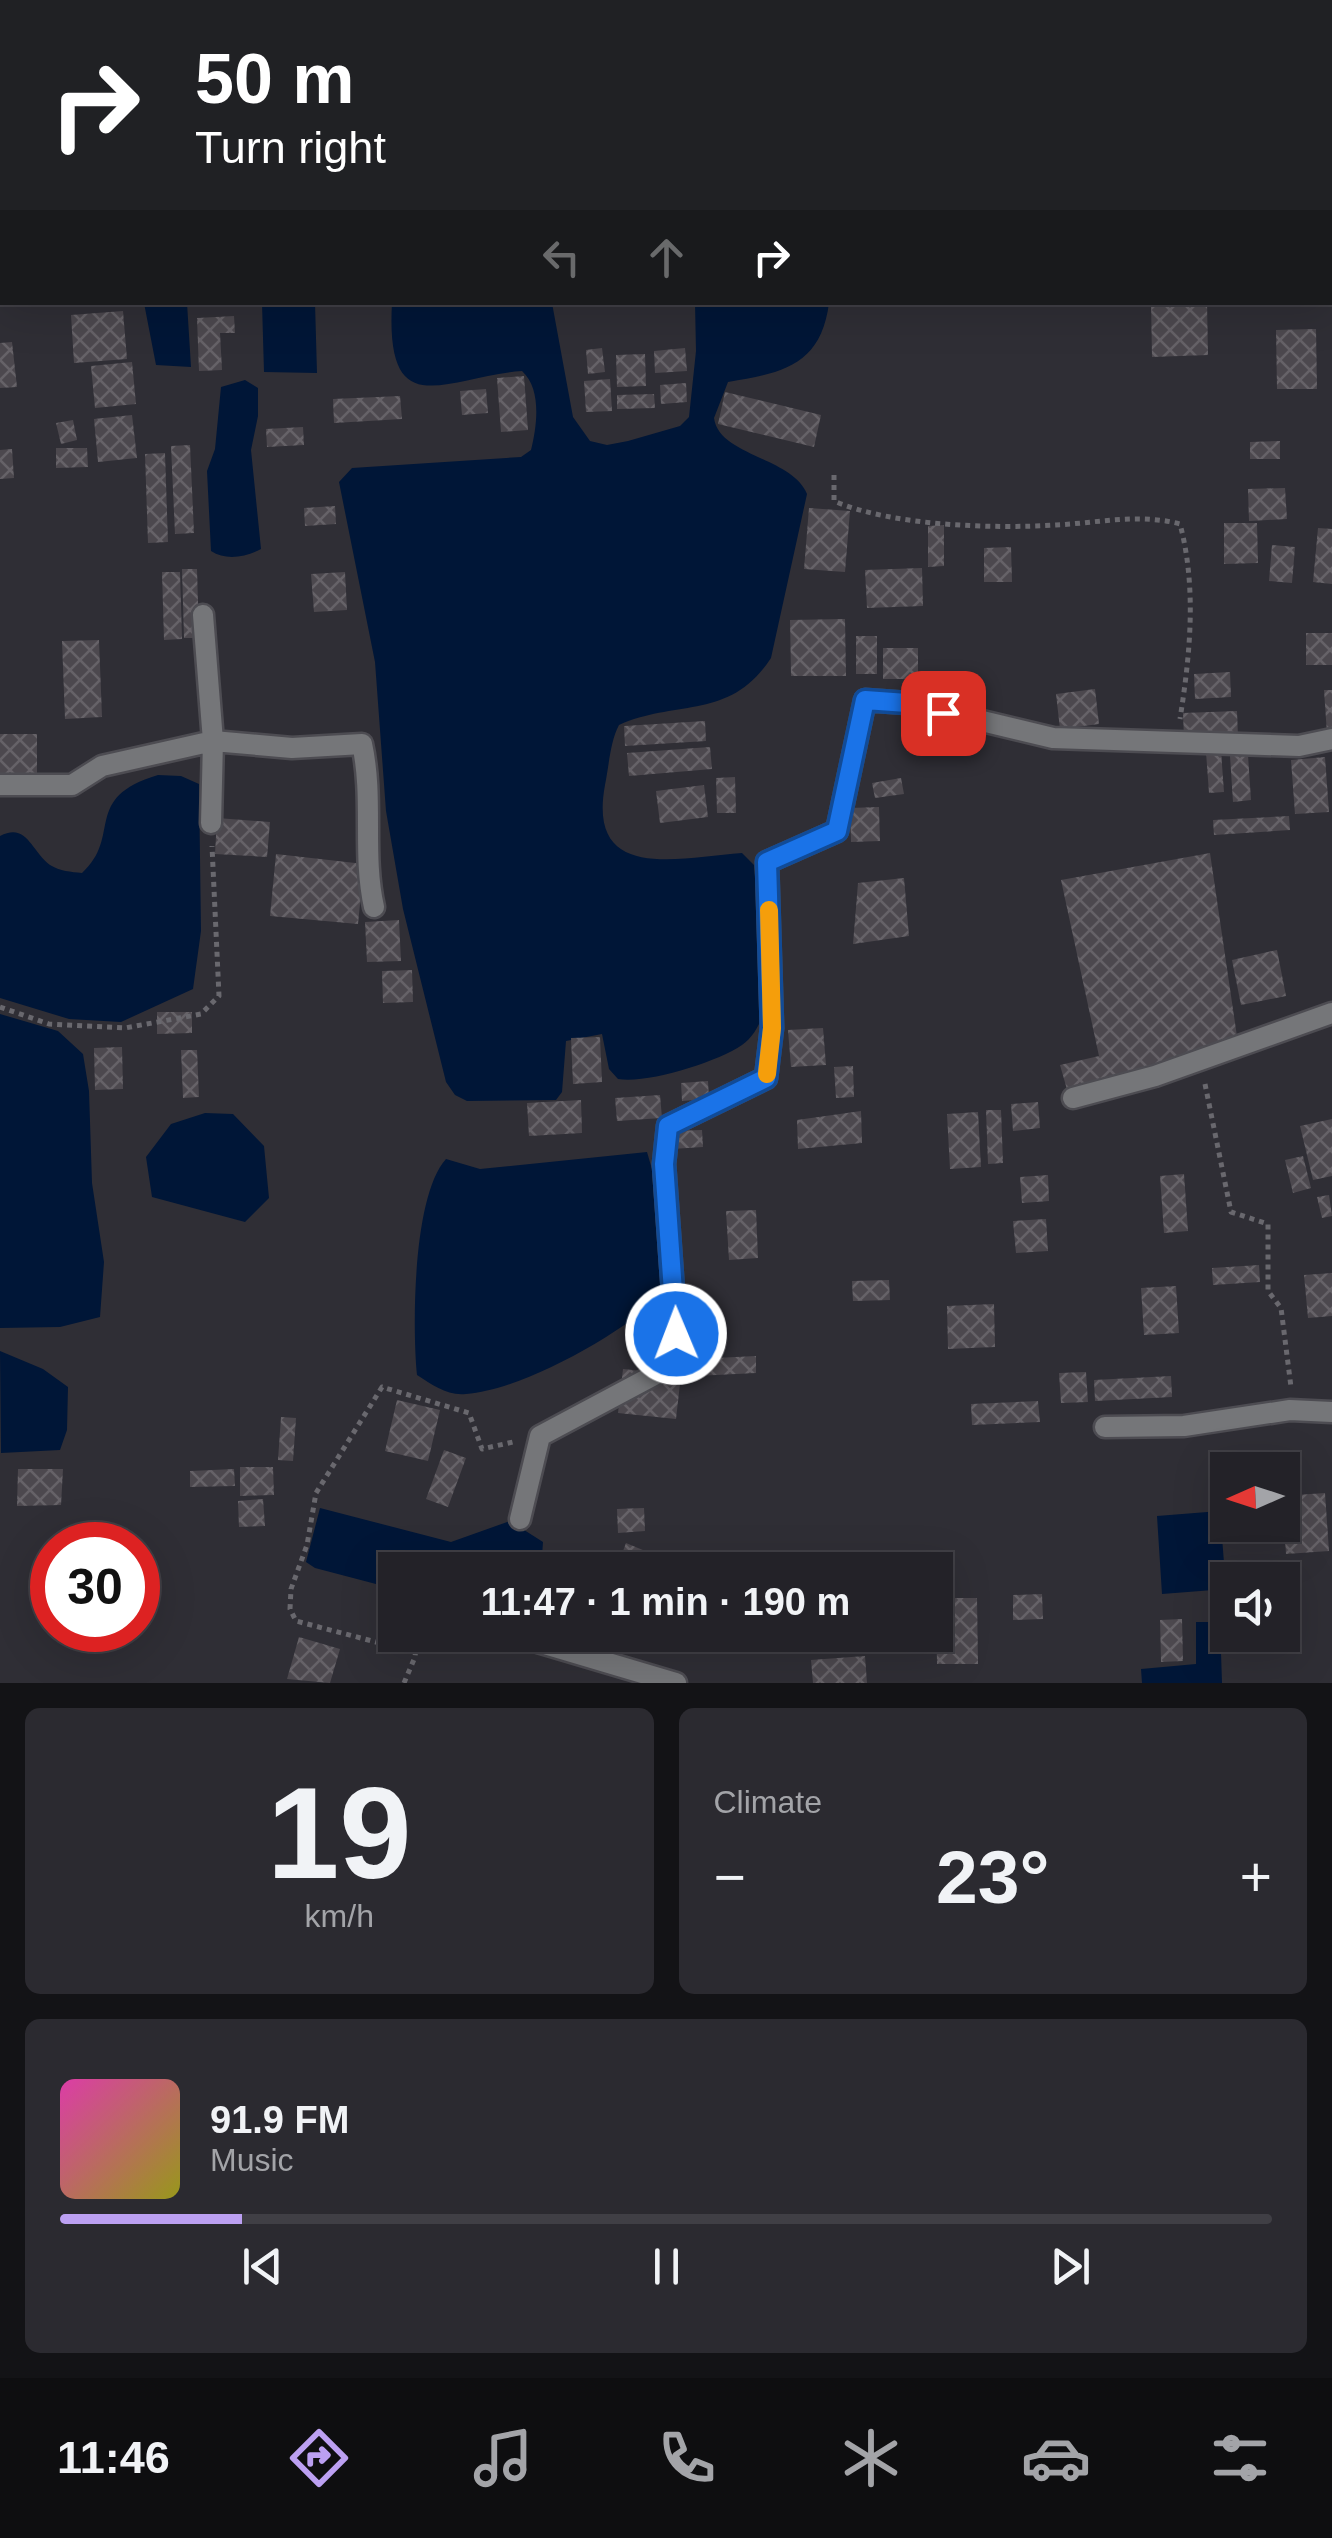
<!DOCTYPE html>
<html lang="en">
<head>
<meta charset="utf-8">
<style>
	body { margin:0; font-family:Arial,sans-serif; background:#2b2a30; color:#f1f3f6; height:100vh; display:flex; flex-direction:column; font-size:38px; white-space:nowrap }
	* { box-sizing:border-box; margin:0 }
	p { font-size:32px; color:#a3a4a8 }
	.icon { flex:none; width:55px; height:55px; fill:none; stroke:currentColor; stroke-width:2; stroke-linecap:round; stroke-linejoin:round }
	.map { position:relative; height:1683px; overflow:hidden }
	.side { display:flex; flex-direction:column; gap:25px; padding:25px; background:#131316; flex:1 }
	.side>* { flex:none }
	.guide { position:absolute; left:0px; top:0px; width:1332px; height:305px; box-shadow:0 10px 40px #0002,0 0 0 2px #403f45; background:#202124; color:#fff; overflow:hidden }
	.needle { width:65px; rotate:267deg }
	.fabs { position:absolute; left:1210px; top:1452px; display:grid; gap:20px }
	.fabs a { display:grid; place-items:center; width:90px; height:90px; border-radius:0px; background:#232228; box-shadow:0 10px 40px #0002,0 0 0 2px #403f45; font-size:50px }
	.speed { position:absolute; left:30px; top:1522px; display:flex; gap:20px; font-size:50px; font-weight:700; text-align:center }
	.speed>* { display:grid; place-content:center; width:130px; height:130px; border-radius:50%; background:#232228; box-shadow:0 10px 40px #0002,0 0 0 2px #403f45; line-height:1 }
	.speed .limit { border:15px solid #d22; background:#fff; color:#111 }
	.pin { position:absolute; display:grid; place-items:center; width:85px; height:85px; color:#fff; margin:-42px; border-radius:20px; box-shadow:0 5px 15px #0006 }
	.me { position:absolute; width:110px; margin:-55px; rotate:359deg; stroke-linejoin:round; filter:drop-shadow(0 0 8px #0008) }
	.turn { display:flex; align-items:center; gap:35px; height:210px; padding:0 30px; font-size:45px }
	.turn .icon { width:130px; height:130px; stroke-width:2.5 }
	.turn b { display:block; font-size:70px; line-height:85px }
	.lanes { display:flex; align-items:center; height:95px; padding:0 30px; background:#0003; justify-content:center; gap:50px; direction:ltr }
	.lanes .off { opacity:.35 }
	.big { font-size:75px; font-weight:800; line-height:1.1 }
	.side .widget { flex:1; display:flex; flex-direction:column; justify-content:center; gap:15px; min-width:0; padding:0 35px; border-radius:15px; background:#2b2a30 }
	.side .dial { align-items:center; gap:0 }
	.dial b { font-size:130px; line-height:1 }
	.song { display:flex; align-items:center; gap:30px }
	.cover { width:120px; height:120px; border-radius:15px; background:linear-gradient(135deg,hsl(320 70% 55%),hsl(60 70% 35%)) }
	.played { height:10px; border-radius:5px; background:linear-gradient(90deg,#bca0f2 15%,#403f45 15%) }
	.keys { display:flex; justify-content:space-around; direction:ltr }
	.heat { display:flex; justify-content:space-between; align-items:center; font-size:55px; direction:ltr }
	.side .tiles { flex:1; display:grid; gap:25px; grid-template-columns:1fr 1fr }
	.widget:last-child { grid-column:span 2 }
	.trip { position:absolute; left:378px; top:1552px; width:575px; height:100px; border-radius:0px; background:#232228; box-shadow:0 10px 40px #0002,0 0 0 2px #403f45; font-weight:800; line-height:100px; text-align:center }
	.dock { display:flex; height:160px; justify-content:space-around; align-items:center; background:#0e0e10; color:#a3a4a8 }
	.dock .icon { width:70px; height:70px }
	.dock .on { color:#bca0f2 }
	.dock b { font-size:45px; color:#f1f3f6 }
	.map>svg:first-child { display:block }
</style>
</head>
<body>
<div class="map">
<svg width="1332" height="1683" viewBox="0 0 1332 1683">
	<defs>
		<pattern id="building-cross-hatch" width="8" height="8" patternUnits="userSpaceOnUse" patternTransform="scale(2.5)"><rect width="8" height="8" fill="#4c484e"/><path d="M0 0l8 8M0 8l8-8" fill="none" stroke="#666268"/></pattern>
	</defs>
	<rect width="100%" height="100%" fill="#2f2e35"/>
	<!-- water -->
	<path fill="#001637" d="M144 303H187L191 367 156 365Z
		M262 303H315L317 373 264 372Z
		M392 303H552L573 417 590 441 607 445 628 441 680 426 689 417 696 351 695 303H829C821 365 783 373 728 382L714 418C719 456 792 457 807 494L771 658C730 721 677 699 619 725 610 742 609 766 605 785 587 882 677 858 742 853L754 865 766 1005C762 1020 755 1036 742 1045 717 1062 648 1084 618 1079L609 1069 602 1034 566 1041 562 1092 556 1100 467 1101 455 1095 446 1082 403 909 386 811 375 662 339 482 352 468 521 457 531 450C537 426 542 389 522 371 447 376 385 427 392 303Z
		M245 380 258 388V416L251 450 261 549C246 557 226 561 211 551L207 471 215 449 221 387Z
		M158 775 181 776 199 784 201 931 193 989 121 1022 69 1019 0 998V836C27 822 31 851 50 865 60 871 71 872 82 873 123 836 81 798 158 775Z
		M0 1014 58 1031 83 1054 89 1091 92 1183 104 1262 100 1317 60 1327 0 1328Z
		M205 1113 233 1114 264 1146 269 1198 245 1222 152 1197 146 1157 171 1124Z
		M647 1152 656 1183 664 1294C622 1333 526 1389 466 1394 447 1396 433 1385 417 1375 412 1325 413 1195 446 1159L480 1169Z
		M0 1351 43 1369 68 1387 67 1430 60 1450 1 1453Z
		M320 1508 451 1542 510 1521 543 1542 541 1570H395V1589L315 1568 306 1562Z
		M1220 1511 1226 1589 1162 1594 1157 1516Z
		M1196 1622H1220L1222 1683H1142L1141 1669 1196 1664Z"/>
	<!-- building -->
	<path fill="url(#building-cross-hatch)" d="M1151 302H1207L1208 355 1152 357Z
		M123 311 127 359 74 363 71 315Z
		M234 316 235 333H220L222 370 199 371 197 318Z
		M1316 329 1317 389H1277L1276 330Z
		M12 342 17 387 0 388V343Z
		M602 348 605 372 588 374 586 350Z
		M685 348 687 371 655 373 654 351Z
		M645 354 646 386 617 387 616 355Z
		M132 362 136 404 95 408 91 366Z
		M524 376 528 430 501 432 497 378Z
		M610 379 612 411 586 412 584 381Z
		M686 383 687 402 661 404 660 385Z
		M486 389 488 413 462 415 460 391Z
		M725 392 821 415 814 447 718 424Z
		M654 394 655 408 617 409V395Z
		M400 396 402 419 334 423 333 399Z
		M132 415 137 458 98 462 94 419Z
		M73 420 77 440 61 444 56 423Z
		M303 427 304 445 267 447 266 429Z
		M1280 441V459H1250V442Z
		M190 445 194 533 175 534 171 446Z
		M56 448H87L88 467 56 468Z
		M12 449 14 478 0 479V450Z
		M165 453 168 542 148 543 145 454Z
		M1285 488 1287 519 1249 521 1248 489Z
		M335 506 336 524 305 526 304 508Z
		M809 508 850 511 845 572 804 569Z
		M1224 523H1257L1258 563 1224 564Z
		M944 525V566L928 567V526Z
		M1318 528 1332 529V584L1313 582Z
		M1272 545 1295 547 1292 583 1269 581Z
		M1011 547 1012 582H984V548Z
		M922 568 923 606 867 608 865 570Z
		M182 569H197L199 638H184Z
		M162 572H180L182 639 164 640Z
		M345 572 347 610 314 612 311 574Z
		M845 619 846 676H791L790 620Z
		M1306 633H1332V665H1306Z
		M856 636H877V674H856Z
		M99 640 102 717 65 719 62 641Z
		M883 648H918V679H883Z
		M1230 672 1231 697 1195 699 1194 674Z
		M1095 689 1099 724 1060 729 1056 694Z
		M1324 690H1332V734H1327Z
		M1237 711 1238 737 1184 739 1183 713Z
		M705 721 706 741 625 746 624 726Z
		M0 734H37V775H0Z
		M710 747 712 769 629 776 627 753Z
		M1221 751 1224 792 1209 793 1206 752Z
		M1248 755 1251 800 1233 802 1230 756Z
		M1325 757 1329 812 1295 814 1291 760Z
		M735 777 736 813H717L716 778Z
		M901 778 904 794 875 798 872 783Z
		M704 785 708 817 660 823 656 791Z
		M879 807 880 841 851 842 850 808Z
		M1289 816 1290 830 1214 835 1213 820Z
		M217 818 270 822 267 857 215 854Z
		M1210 853 1239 1050 1068 1093 1060 1065 1099 1056 1061 880Z
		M276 854 364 864 358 924 270 916Z
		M904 878 909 936 853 944 858 883Z
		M399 920 401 961 367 962 365 922Z
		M1277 950 1286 996 1241 1005 1232 960Z
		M412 970 413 1002 383 1003 382 971Z
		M157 1012H192V1033L157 1034Z
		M823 1028 826 1065 791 1067 788 1030Z
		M600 1037 602 1082 573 1084 571 1038Z
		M122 1047 123 1089 95 1090 94 1048Z
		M181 1050H197L199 1097 183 1098Z
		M853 1066 854 1097 836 1098 834 1067Z
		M708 1081 709 1099 682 1101 681 1083Z
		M660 1095 662 1118 617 1121 615 1098Z
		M581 1100 582 1133 529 1136 527 1103Z
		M1038 1102 1040 1128 1013 1131 1011 1104Z
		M986 1110H1001L1003 1163 988 1164Z
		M861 1111 862 1143 798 1149 797 1120Z
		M978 1112 981 1167 950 1169 947 1114Z
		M1332 1119V1176L1313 1180 1300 1126Z
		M702 1130 703 1147 672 1149 671 1131Z
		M1303 1156 1311 1188 1293 1193 1285 1160Z
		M1184 1174 1188 1231 1164 1233 1160 1176Z
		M1048 1175 1049 1201 1022 1203 1020 1177Z
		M1329 1195 1332 1216 1322 1218 1317 1197Z
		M756 1210 758 1258 729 1260 726 1211Z
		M1046 1219 1048 1251 1016 1253 1013 1221Z
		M1259 1265 1260 1282 1213 1285 1212 1268Z
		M1332 1273V1316L1308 1318 1304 1275Z
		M889 1280 890 1300 853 1301 852 1281Z
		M1176 1286 1179 1333 1144 1335 1141 1288Z
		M994 1304 995 1347 948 1349 947 1306Z
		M756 1356V1373L696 1376 695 1359Z
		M623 1369 681 1375 676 1419 618 1413Z
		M1086 1372 1088 1402 1061 1403 1059 1373Z
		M1171 1376 1172 1397 1095 1401 1094 1380Z
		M397 1400 440 1410 428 1461 385 1451Z
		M1038 1401 1040 1422 972 1425 971 1404Z
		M281 1417 296 1418 293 1461 278 1460Z
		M444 1450 466 1458 448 1507 426 1499Z
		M240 1467H273L274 1495 240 1496Z
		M18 1469H63L61 1505 17 1506Z
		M234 1469 235 1486 190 1487V1471Z
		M1325 1493 1329 1551 1286 1554 1282 1496Z
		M263 1499 265 1526 239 1527 238 1501Z
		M644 1508 645 1531 618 1533 617 1509Z
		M626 1543 650 1553 644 1570H616Z
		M1042 1594 1043 1619 1013 1620V1595Z
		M936 1598H977L978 1664H937Z
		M1182 1619 1183 1661 1161 1662 1160 1620Z
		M299 1637 340 1649 330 1683 287 1679Z
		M865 1656 867 1683H813L811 1660Z"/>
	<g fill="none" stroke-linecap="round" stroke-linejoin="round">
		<defs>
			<path id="street" d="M347 2V0
				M589 2V0
				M203 615 213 741 292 748 362 744C374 798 362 854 374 907
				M0 785H72L102 766 213 741 211 823
				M1073 1098 1155 1076 1332 1013
				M1105 1427 1184 1426 1290 1410 1332 1412
				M520 1519 540 1436 660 1372 676 1334 664 1164 668 1126 766 1078 772 1028 767 862 837 831 865 700 907 703 1053 738 1299 746 1332 739
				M514 1635 676 1683"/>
		</defs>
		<!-- street casing -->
		<use href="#street" stroke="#4d4c52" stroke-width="25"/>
		<!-- path -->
		<path stroke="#69686e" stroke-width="5" stroke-dasharray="5 5" stroke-linecap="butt" d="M834 475V501C892 526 993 529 1056 525 1097 523 1139 513 1180 524 1197 588 1190 655 1180 719
			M0 1007 49 1024 125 1028 201 1014 219 996 212 846
			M1205 1084 1231 1212 1268 1224V1291L1281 1308 1291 1387
			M403 1635 395 1647 296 1621 290 1609 291 1589 307 1545 316 1493 382 1387 469 1413 482 1449 513 1442
			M404 1683 415 1657 417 1635"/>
		<!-- street -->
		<use href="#street" stroke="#757679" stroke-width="20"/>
	</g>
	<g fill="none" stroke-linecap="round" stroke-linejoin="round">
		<defs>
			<path id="route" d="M676 1334 664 1164 668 1126 766 1078 772 1028 767 862 837 831 865 700 907 703 943 713"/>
		</defs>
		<!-- route casing -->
		<use href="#route" stroke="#114b97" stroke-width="25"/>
		<!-- route -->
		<use href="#route" stroke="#1a73e8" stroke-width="18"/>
		<!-- slow -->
		<path stroke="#f59e0b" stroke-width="18" d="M767 1074 772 1028 769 910"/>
	</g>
</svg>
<div class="fabs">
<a><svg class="needle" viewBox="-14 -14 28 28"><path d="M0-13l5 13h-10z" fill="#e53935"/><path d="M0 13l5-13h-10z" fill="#a3a4a8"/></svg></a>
<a><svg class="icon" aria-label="sound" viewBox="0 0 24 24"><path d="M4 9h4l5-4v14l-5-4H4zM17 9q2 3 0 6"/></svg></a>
</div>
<div class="speed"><div class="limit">30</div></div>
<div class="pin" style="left:943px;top:713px;background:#d93025"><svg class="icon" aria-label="arrive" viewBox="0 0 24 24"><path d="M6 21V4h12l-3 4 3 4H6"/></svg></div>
<svg class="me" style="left:676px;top:1334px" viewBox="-20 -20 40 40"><circle r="17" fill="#1a73e8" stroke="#fff" stroke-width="3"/><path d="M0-11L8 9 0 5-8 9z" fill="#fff"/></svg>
<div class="trip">11:47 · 1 min · 190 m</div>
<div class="guide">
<div class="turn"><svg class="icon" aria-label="right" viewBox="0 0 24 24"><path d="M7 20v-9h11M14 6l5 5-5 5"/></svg><div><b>50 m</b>Turn right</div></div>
<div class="lanes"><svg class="icon off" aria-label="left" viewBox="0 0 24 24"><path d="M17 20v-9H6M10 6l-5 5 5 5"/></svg><svg class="icon off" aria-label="ahead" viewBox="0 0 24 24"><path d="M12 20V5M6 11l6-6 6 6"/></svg><svg class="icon" aria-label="right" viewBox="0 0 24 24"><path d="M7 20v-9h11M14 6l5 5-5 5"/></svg></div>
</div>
</div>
<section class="side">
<div class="tiles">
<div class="widget dial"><b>19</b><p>km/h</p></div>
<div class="widget"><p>Climate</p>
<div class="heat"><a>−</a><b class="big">23°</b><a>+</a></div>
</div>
<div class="widget">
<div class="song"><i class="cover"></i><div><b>91.9 FM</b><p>Music</p></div></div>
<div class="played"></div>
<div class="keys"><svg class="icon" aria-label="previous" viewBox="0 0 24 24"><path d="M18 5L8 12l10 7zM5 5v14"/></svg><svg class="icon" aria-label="pause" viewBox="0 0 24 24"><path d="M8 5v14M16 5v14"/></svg><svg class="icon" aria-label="next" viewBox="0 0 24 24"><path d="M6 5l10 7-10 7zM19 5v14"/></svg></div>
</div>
</div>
</section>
<nav class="dock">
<b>11:46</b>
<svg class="icon on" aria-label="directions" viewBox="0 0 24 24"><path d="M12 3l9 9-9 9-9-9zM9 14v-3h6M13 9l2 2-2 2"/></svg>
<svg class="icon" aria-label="music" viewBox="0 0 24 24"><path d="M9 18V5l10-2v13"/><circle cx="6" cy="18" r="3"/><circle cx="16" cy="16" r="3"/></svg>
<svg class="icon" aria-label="phone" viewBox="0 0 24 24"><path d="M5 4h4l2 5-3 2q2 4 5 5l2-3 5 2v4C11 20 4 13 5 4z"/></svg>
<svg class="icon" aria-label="climate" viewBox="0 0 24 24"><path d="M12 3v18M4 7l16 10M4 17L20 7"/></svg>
<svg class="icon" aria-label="car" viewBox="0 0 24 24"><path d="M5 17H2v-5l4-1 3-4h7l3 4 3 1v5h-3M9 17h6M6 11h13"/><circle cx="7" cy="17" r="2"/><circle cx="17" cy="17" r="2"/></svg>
<svg class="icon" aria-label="filters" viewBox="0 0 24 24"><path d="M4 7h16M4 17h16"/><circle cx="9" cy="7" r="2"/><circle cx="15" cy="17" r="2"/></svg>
</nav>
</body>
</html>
